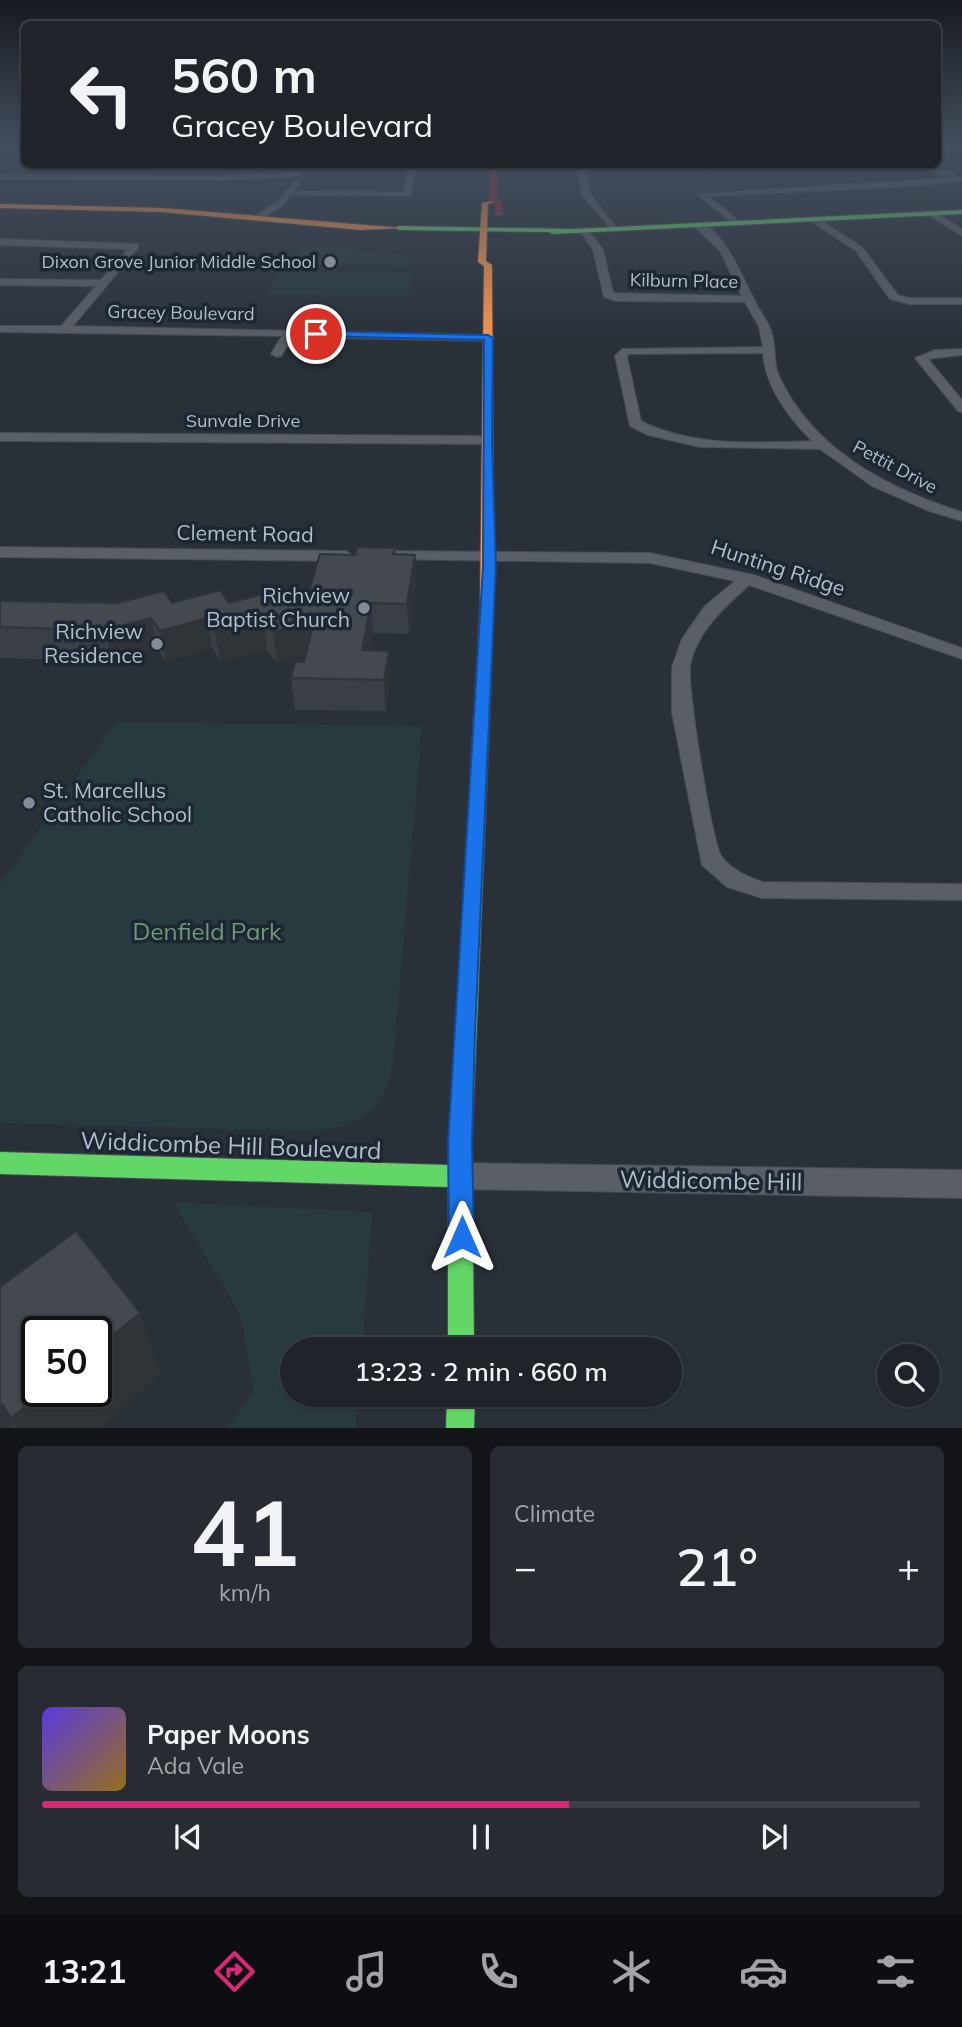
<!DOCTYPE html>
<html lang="en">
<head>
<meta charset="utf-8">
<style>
	body { margin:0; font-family:Mulish,sans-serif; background:#282c32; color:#f1f3f6; height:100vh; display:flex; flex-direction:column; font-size:26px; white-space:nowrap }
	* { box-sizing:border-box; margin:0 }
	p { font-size:23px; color:#a2a4a8 }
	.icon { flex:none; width:38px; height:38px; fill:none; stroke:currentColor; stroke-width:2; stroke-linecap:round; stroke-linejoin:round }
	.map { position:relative; height:1428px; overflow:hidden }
	.drawer { display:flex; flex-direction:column; gap:18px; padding:18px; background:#121417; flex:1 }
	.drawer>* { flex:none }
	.top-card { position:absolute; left:21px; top:21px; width:920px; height:147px; border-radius:10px; box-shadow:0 2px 5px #0004,0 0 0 2px #3d4147; background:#20242a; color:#f1f3f6; overflow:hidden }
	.tools { position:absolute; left:877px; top:1344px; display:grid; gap:14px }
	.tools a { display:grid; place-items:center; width:63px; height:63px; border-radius:50%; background:#20242a; box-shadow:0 2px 5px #0004,0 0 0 2px #3d4147; font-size:35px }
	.speed { position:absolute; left:21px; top:1316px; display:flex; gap:14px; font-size:35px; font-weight:700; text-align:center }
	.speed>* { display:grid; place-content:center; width:91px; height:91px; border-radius:50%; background:#20242a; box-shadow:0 2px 5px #0004,0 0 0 2px #3d4147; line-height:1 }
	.speed .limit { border:4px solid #111; border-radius:10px; background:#fff; color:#111 }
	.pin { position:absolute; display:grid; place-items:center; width:60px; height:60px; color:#fff; margin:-30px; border:4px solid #fff; border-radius:50%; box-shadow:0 2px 7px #0007 }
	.me { position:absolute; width:77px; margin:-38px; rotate:0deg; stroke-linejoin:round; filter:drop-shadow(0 0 5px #0008) }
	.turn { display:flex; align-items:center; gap:24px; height:147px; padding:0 35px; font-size:32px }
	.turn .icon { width:91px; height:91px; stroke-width:2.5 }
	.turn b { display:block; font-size:49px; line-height:60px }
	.big { font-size:52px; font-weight:600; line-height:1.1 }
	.drawer .tile { flex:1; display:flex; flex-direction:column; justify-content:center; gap:10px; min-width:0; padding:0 24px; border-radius:10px; background:#282c32 }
	.drawer .dial { align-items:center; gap:0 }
	.dial b { font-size:91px; line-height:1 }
	.song { display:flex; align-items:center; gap:21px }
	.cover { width:84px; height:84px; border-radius:10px; background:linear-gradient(135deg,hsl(250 70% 55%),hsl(40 70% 35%)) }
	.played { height:7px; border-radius:4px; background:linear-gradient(90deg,#db2777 60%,#3d4147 60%) }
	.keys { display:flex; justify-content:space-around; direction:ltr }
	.heat { display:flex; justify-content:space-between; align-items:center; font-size:38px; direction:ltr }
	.drawer .tiles { flex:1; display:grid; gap:18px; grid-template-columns:1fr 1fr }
	.tile:last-child { grid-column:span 2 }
	.trip { position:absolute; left:280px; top:1337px; width:402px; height:70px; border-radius:35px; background:#20242a; box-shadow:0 2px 5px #0004,0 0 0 2px #3d4147; font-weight:600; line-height:70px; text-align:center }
	.tab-bar { display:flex; height:112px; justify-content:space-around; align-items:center; background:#0d0e11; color:#a2a4a8 }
	.tab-bar .icon { width:49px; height:49px }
	.tab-bar .on { color:#db2777 }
	.tab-bar b { font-size:32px; color:#f1f3f6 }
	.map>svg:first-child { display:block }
</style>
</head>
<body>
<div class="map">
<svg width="962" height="1429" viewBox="0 0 962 1429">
	<rect width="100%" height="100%" fill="#2a3038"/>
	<!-- green -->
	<path fill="#273a3e" d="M308 246 410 256 407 265 281 264 237 274 265 257 287 259Z
		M278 274H412L408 296 267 295Z
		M116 722 422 726 393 1063C383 1115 357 1129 307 1131L0 1123V884Z
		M173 1202 372 1212 362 1349H292V1395H359L356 1428H227L254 1392 240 1314Z"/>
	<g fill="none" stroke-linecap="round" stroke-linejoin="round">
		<defs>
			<path id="street" d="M409 164H417L410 196 290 195 284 205 258 221 251 219 278 201 296 180 300 182 294 191 404 192Z
				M576 164H584L591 195 618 230H612L583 196Z
				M682 164H794L703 170Z
				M910 164H922L955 174V177H962V181L901 187 708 196 739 221 736 226 697 194 950 178Z
				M298 172 301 176 222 180 0 179V175L222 176Z
				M928 211H934L962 229V236L928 215Z
				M814 216 862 247 898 295 909 298H962V304H909L890 299 856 251 811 221Z
				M695 223C722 222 744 281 755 301 760 312 769 322 772 334 776 348 773 362 779 376 813 450 887 488 962 512V521L929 511 872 486 820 449 700 447 648 435 630 426 615 356 622 349 763 347 759 327 745 302 616 301 604 297 593 250 580 230 587 228 603 250 613 293 742 296 720 251 695 227ZM763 353C765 387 789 418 812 441 756 443 692 447 641 421L627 357 629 354Z
				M0 239 138 244V248L73 326 488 335 494 338 488 341 293 337 281 356 277 357 271 354 282 336 0 332V326H61L96 286 0 285V279L101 280 128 249 0 245Z
				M962 349V355L928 359 962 400V412L958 411 915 358 935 350Z
				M0 433 486 436 493 440 486 444 0 441Z
				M0 547 346 551 354 556 346 561 0 557Z
				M390 551 650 553 754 575 962 648V659L749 585C724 608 697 631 690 666 687 686 712 844 722 857 732 870 748 877 763 882L962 884V900L762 898 727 887 702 865 672 713V667L682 639 704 607 735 581 650 563 384 559 382 556Z
				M461 1163 962 1170V1198L461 1189 451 1185 446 1176 451 1167Z"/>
			<path id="fast" d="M962 210V214L553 234 549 232 399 230 395 228 399 226 575 229Z
				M487 604 494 608 472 1142 474 1349H448V1187L0 1174V1152L448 1165 480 608Z
				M447 1395H475L474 1429H446Z"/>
			<path id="slow" d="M495 200V202L488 204 486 261 492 265 494 608 487 612 480 608 484 266 478 262 482 203Z
				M0 204 162 208 403 228 361 230 162 212 0 208Z"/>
			<path id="jam" d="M491 164H497L496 200 502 203V214L499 216 496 214V204L490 201Z"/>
		</defs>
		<!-- street casing -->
		<use href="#street" stroke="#484c53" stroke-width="2"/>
		<!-- fast casing -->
		<use href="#fast" stroke="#484c53" stroke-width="2"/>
		<!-- slow casing -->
		<use href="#slow" stroke="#484c53" stroke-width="2"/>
		<!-- jam casing -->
		<use href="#jam" stroke="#484c53" stroke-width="2"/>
		<!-- street -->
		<use href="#street" fill="#5a5e66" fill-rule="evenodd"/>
		<!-- fast -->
		<use href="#fast" fill="#63d668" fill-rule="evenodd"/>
		<!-- slow -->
		<use href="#slow" fill="#ff974d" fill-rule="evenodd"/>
		<!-- jam -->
		<use href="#jam" fill="#b3261e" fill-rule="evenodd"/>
	</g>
	<!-- wall -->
	<path fill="#3a3f45" d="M395 548V554L415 555 416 584 409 634 373 633 370 650 390 682 386 711 295 710 291 678 304 662 306 654 277 663 267 650 220 662 212 648 166 661 157 649 112 661 0 658V601L285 603 307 598 355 555Z
		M0 1287 161 1374 98 1429H0Z"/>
	<!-- shaded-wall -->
	<path fill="#303338" d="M415 555 416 584 409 634 407 604Z
		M371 603 373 633 364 681 362 650Z
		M151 618 157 649 112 661 105 630Z
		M207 618 212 648 166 661 160 631Z
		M263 619 267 650 220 662 215 632Z
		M314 621 317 651 277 663 273 632Z
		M389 651 390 682 386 711 384 680Z
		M140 1313 161 1374 98 1429H17L11 1418 44 1391H96V1349Z
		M3 1405 15 1429H0V1407Z"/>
	<!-- building -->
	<path fill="#444950" stroke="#303338" stroke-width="2" d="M357 547 395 548 393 554 415 555 407 604 371 603 362 650 389 651 384 680 291 678 295 662H304L314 621 273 632 263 619 215 632 207 618 160 631 151 618 105 630 0 627V601L117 603 164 591 172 603 220 590 229 603 275 591 285 603 307 598 320 554 355 555Z
		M76 1231 140 1313 96 1349V1332H37V1391H44L11 1418 3 1405 0 1407V1287Z"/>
	<!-- sky -->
	<linearGradient id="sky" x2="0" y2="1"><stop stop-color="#171a1f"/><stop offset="0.42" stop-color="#444e5e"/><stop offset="1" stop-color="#444e5e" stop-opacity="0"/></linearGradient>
	<rect width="962" height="347" fill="url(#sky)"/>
	<!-- route -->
	<path fill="#1a73e8" stroke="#114b97" stroke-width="2" d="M316 331 488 335 493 338 492 440 496 566 475 1033 472 1142 474 1237 471 1246 462 1250 453 1246 449 1237 448 1142 483 566 484 340 312 336Z"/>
	<!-- markers -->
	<g fill="#848b96" stroke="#1d2633" stroke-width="2.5">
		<circle cx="330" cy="262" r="7"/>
		<circle cx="364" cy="608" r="7"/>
		<circle cx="157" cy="644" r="7"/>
		<circle cx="29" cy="803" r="7"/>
	</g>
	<g text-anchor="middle" stroke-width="7" stroke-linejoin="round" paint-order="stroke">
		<!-- far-poi labels -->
		<g font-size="18" fill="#b4bcc9" stroke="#1d2633" text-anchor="end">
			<text x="316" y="268">Dixon Grove Junior Middle School</text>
		</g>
		<!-- far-street labels -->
		<g font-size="18" fill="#b4bcc9" stroke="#1d2633">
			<text transform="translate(684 281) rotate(1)" y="6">Kilburn Place</text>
			<text transform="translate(181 313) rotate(1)" y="6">Gracey Boulevard</text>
			<text x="243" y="427">Sunvale Drive</text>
			<text transform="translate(895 467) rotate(28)" y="6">Pettit Drive</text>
		</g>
		<!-- street labels -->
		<g font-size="21" fill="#b4bcc9" stroke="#1d2633">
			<text transform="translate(245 534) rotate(1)" y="7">Clement Road</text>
			<text transform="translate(778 568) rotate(18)" y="7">Hunting Ridge</text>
		</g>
		<!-- poi labels -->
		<g font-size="21" fill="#b4bcc9" stroke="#1d2633" text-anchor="end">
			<text x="350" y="603">Richview<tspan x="350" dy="24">Baptist Church</tspan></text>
			<text x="143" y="639">Richview<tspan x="143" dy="24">Residence</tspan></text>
			<text x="43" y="798" text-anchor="start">St. Marcellus<tspan x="43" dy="24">Catholic School</tspan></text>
		</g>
		<!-- near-park labels -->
		<g font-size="24" fill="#6b9a76" stroke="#1d2633">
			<text x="207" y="940">Denfield Park</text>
		</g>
		<!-- near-street labels -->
		<g font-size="24" fill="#b4bcc9" stroke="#1d2633">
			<text transform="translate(231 1146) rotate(2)" y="8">Widdicombe Hill Boulevard</text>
			<text transform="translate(711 1181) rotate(1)" y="8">Widdicombe Hill</text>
		</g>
	</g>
</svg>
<div class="tools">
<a><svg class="icon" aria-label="search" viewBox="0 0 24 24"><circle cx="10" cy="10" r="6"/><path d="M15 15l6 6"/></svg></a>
</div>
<div class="speed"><div class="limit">50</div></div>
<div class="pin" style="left:316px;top:334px;background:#d93025"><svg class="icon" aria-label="arrive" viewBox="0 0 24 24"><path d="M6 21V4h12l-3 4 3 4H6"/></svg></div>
<svg class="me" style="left:462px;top:1237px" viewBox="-20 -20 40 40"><path d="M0-17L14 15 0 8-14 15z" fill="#1a73e8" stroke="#fff" stroke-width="4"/></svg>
<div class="trip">13:23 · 2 min · 660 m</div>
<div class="top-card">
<div class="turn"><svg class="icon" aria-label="left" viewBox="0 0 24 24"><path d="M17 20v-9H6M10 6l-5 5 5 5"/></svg><div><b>560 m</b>Gracey Boulevard</div></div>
</div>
</div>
<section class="drawer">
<div class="tiles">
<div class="tile dial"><b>41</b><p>km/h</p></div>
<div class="tile"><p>Climate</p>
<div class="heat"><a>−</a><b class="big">21°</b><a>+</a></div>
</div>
<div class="tile">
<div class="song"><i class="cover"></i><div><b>Paper Moons</b><p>Ada Vale</p></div></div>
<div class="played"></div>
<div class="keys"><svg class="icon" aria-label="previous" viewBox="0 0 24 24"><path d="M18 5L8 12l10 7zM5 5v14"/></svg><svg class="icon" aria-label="pause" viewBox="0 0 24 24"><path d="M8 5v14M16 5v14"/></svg><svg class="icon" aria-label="next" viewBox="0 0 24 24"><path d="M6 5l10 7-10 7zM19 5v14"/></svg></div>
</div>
</div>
</section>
<nav class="tab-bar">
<b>13:21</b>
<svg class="icon on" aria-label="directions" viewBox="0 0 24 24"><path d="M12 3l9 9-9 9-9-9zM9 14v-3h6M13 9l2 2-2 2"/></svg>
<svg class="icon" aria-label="music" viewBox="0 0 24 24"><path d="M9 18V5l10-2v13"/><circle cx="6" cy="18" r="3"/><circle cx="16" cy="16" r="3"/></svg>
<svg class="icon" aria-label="phone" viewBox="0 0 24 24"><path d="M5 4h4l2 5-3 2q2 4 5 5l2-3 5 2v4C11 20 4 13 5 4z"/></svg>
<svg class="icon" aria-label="climate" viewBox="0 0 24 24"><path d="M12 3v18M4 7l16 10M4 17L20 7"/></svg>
<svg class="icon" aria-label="car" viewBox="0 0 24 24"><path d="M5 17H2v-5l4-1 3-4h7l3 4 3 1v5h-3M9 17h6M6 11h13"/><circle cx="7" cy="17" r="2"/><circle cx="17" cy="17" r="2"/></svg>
<svg class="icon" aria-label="filters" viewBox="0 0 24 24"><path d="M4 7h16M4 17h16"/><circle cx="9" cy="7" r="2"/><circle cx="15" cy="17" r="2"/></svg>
</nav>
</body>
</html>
